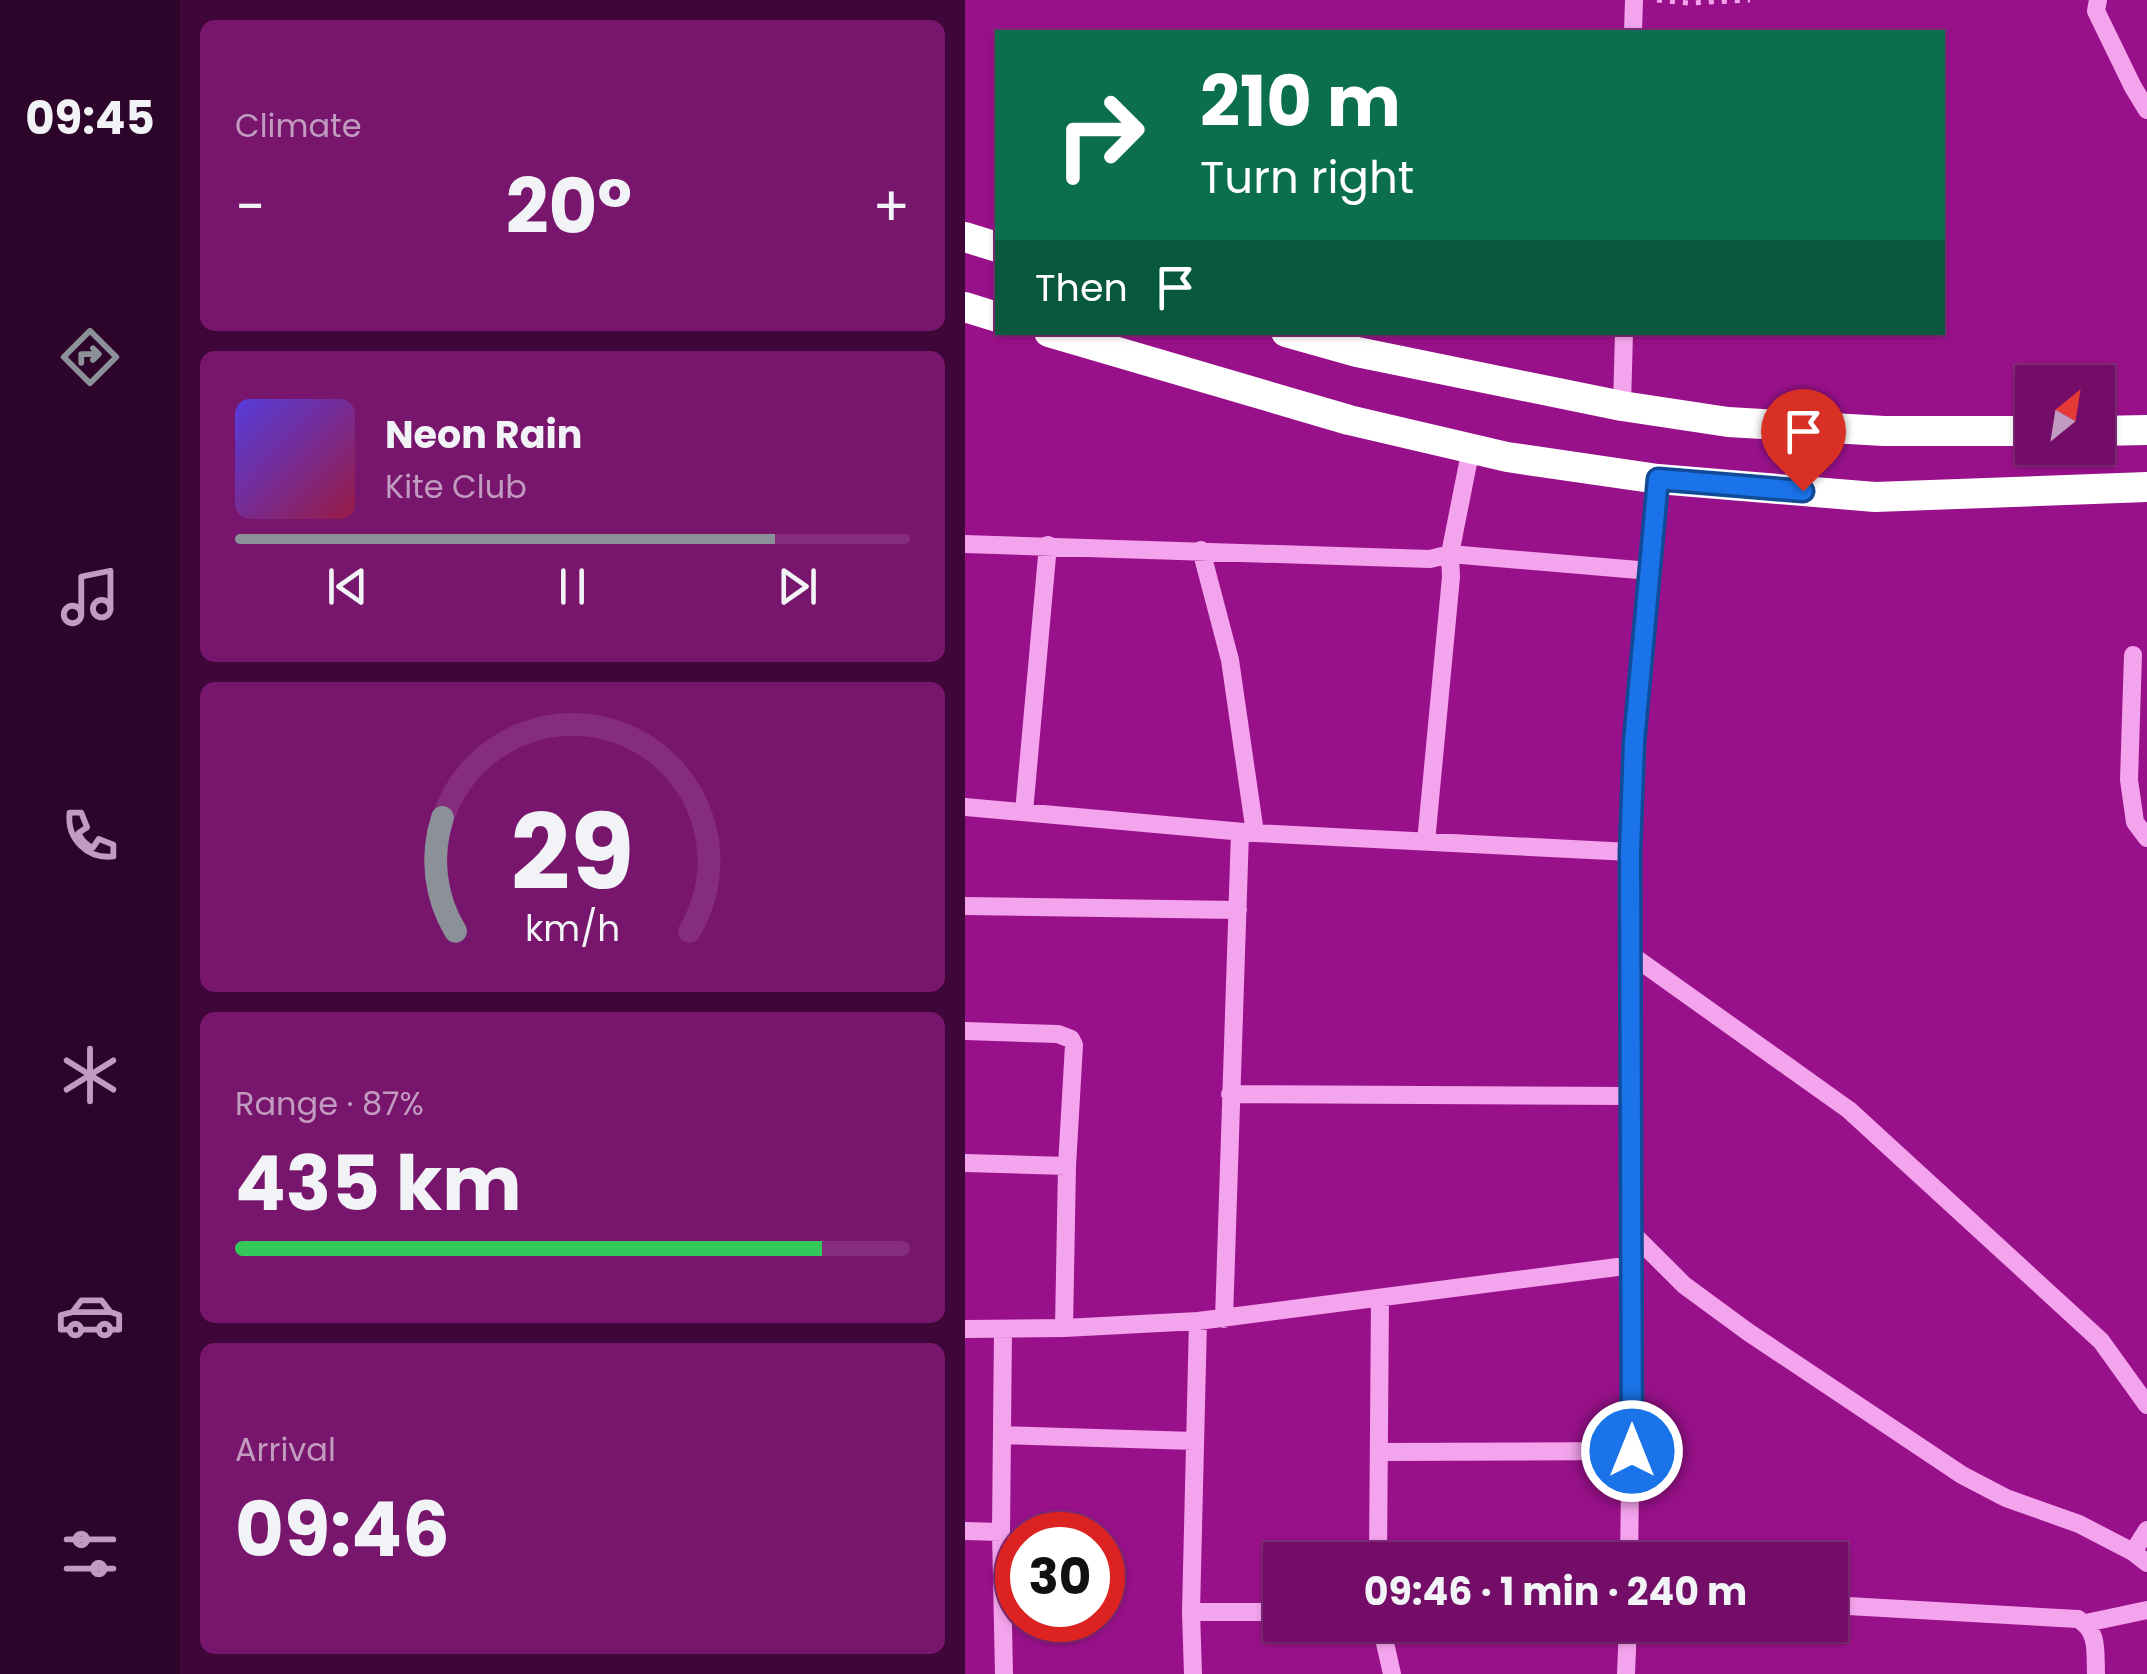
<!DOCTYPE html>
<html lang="en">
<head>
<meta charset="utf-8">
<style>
	body { margin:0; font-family:Poppins,sans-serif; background:#78166e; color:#f1f3f6; height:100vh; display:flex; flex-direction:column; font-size:38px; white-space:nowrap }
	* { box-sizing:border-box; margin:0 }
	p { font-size:32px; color:#c19cc0 }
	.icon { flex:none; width:55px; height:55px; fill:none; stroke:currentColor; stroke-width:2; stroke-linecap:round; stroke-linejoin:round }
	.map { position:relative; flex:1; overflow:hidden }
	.sheet { display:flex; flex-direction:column; gap:20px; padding:20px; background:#3f0739; width:785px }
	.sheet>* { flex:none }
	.banner { position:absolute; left:30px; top:30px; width:950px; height:305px; border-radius:0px; box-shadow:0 2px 8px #0004,0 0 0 2px #852d7c; background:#0b6e4f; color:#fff; overflow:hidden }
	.needle { width:65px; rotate:30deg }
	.fabs { position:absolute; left:1050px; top:365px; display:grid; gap:20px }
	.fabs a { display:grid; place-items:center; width:100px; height:100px; border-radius:0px; background:#730d68; box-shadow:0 2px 8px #0004,0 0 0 2px #852d7c; font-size:50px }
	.speed { position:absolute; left:30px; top:1512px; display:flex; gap:20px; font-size:50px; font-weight:700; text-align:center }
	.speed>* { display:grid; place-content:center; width:130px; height:130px; border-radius:50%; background:#730d68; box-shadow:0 2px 8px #0004,0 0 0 2px #852d7c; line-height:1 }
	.speed .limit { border:15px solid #d22; background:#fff; color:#111 }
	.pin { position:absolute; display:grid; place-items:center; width:85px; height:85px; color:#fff; margin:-102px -42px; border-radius:50% 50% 50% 0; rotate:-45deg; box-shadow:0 0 10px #0007 }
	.pin .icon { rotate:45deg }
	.me { position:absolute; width:110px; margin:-55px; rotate:0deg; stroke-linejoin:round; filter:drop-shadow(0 0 8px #0008) }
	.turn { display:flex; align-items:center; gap:35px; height:210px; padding:0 40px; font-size:45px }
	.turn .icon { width:130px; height:130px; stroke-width:2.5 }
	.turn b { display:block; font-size:70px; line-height:85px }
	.then { display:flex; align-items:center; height:95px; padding:0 40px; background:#0003; gap:20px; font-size:38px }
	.big { font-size:75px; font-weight:700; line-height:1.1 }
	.sheet .widget { flex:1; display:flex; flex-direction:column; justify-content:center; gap:15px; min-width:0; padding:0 35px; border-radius:15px; background:#78166e }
	.sheet .dial { align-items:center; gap:0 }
	.dial svg { height:260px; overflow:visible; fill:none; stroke:#852d7c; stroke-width:7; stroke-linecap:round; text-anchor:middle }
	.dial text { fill:#f1f3f6; stroke:none }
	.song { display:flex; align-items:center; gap:30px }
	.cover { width:120px; height:120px; border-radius:15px; background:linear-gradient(135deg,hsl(250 70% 55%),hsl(340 70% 35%)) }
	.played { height:10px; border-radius:5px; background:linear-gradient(90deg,#8c9099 80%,#852d7c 80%) }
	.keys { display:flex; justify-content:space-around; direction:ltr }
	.heat { display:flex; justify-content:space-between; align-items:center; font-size:55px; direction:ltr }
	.charge { height:15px; border-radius:8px; background:linear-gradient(90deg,#34c759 87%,#852d7c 0) }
	.trip { position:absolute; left:298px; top:1542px; width:585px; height:100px; border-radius:0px; background:#730d68; box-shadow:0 2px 8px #0004,0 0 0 2px #852d7c; font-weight:700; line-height:100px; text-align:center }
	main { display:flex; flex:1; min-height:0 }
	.tab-bar { display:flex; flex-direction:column; width:180px; justify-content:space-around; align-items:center; background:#2e052a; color:#c19cc0 }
	.tab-bar .icon { width:70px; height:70px }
	.tab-bar .on { color:#8c9099 }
	.tab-bar b { font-size:45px; color:#f1f3f6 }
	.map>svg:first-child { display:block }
</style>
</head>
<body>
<main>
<nav class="tab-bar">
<b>09:45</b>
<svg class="icon on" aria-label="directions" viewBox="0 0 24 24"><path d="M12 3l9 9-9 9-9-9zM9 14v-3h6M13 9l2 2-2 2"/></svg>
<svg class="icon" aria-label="music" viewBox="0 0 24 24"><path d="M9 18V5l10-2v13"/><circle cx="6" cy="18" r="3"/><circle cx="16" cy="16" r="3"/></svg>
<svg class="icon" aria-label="phone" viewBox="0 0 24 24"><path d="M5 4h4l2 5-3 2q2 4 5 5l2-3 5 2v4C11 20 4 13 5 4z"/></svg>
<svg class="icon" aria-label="climate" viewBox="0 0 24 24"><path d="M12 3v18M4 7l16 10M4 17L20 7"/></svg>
<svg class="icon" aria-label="car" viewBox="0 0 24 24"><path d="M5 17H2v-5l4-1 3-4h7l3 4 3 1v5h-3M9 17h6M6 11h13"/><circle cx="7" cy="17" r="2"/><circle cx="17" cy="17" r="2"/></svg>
<svg class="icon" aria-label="filters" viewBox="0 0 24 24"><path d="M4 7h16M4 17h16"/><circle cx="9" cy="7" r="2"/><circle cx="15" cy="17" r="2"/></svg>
</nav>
<section class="sheet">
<div class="widget"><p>Climate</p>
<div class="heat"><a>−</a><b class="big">20°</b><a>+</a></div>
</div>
<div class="widget">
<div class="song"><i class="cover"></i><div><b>Neon Rain</b><p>Kite Club</p></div></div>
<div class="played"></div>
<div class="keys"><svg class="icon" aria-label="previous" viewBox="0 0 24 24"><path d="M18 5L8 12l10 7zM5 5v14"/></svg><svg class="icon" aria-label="pause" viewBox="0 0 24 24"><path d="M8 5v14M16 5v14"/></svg><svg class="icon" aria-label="next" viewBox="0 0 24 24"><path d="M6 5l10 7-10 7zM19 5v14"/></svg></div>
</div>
<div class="widget dial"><svg viewBox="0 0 100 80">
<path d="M14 69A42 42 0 1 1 86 69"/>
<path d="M14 69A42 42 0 0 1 10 34" stroke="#8c9099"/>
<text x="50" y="56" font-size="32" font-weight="700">29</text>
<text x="50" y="72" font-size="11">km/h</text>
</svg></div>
<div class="widget"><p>Range · 87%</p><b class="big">435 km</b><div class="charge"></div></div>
<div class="widget"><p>Arrival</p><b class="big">09:46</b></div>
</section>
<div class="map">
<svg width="1182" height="1674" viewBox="0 0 1182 1674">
	<rect width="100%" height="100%" fill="#99118a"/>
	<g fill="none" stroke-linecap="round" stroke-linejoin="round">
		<!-- path -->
		<path stroke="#f4a4ec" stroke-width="5" stroke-dasharray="5 8" stroke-linecap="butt" d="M692 0 724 3 785 0"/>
		<!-- minor -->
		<path stroke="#f4a4ec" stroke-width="18" d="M1133 0 1131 11 1168 87 1182 110
			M668 32 669 0
			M657 406 659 332
			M506 448 485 554 685 571
			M0 544 465 559 485 554 486 577 461 842
			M236 550 265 660 290 833
			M1168 655 1164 780 1170 822 1182 838
			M0 807 290 833 665 852
			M59 812 83 545
			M0 906 273 910
			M665 954 884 1110 1136 1341 1182 1405
			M0 1031 93 1034 106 1039 109 1045 102 1166 99 1328
			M265 1094 666 1096
			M0 1163 102 1166
			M668 1234 719 1285 783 1332 997 1475 1041 1498 1114 1524 1168 1552 1182 1563
			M259 1319 275 832
			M0 1329 99 1328 233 1321 668 1265
			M38 1329 36 1532 39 1674
			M37 1435 230 1441
			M414 1452 667 1451
			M0 1531 36 1532
			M1168 1552 1182 1530
			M413 1560 415 1298
			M664 1560 668 1265 665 852 669 742 693 479
			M865 1605 1113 1619C1134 1631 1130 1652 1131 1674
			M226 1612H315
			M1121 1623 1182 1610
			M416 1625 427 1674
			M228 1674 226 1612 233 1321
			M661 1674 663 1625"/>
		<!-- highway -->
		<path stroke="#fff" stroke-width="30" d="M0 237 32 247
			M0 307 32 317
			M84 332 384 420 542 457 693 479 910 497 1182 487
			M321 332 392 352 657 406 763 422 919 431H1068
			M1132 431 1182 430"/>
	</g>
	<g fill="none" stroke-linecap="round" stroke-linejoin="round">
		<defs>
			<path id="route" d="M667 1451 665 852 669 742 693 479 838 491"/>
		</defs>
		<!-- route casing -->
		<use href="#route" stroke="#114b97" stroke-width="25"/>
		<!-- route -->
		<use href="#route" stroke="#1a73e8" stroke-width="18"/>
	</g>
</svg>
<div class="fabs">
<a><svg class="needle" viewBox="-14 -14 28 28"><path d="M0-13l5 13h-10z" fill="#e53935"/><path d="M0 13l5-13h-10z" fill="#c19cc0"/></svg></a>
</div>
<div class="speed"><div class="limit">30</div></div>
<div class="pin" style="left:838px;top:491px;background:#d93025"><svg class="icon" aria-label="arrive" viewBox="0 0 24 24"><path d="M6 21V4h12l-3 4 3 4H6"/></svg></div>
<svg class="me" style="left:667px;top:1451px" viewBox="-20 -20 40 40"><circle r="17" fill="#1a73e8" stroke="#fff" stroke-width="3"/><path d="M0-11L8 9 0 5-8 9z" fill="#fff"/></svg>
<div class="trip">09:46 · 1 min · 240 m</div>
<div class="banner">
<div class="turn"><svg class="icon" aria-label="right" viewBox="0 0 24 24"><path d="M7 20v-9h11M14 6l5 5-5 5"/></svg><div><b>210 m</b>Turn right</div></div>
<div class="then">Then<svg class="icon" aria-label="arrive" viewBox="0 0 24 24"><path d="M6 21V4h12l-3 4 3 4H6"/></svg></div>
</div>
</div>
</main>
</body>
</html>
